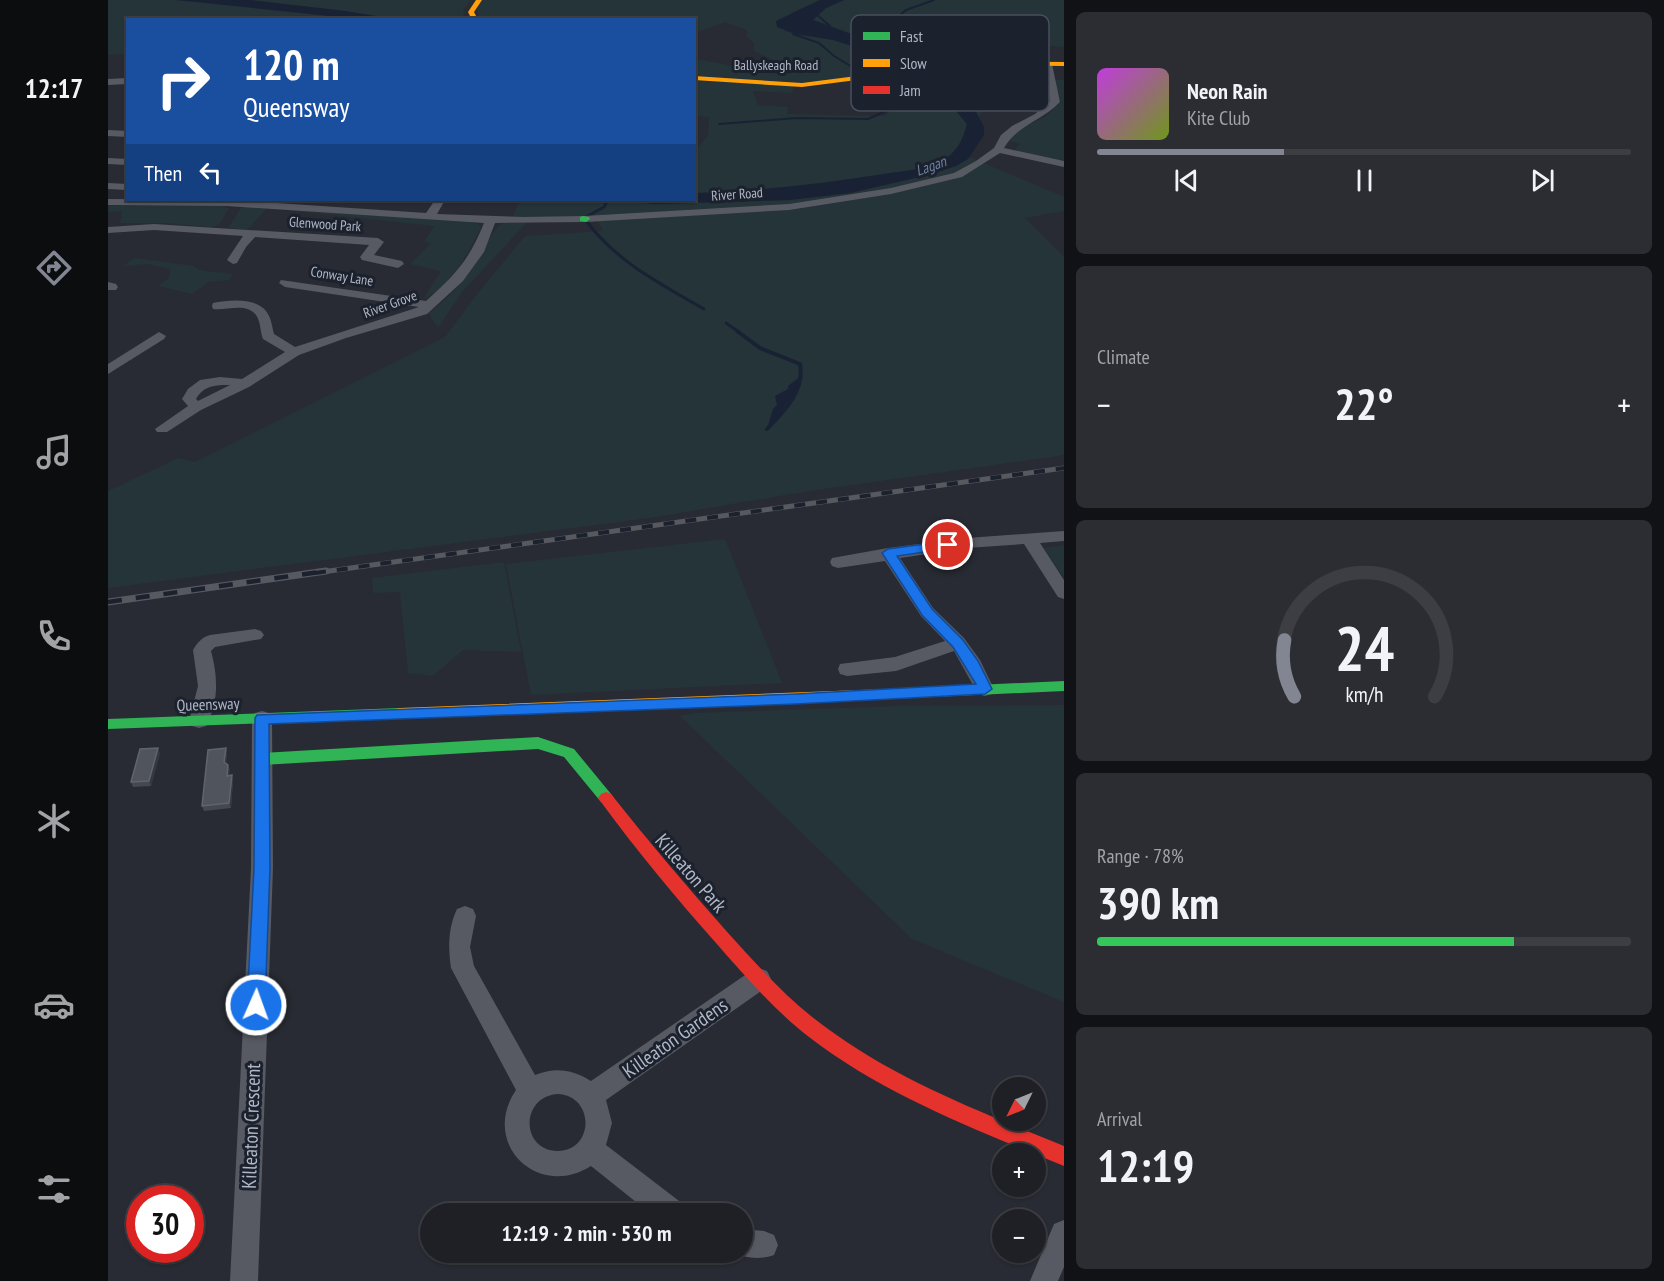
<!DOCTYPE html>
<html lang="en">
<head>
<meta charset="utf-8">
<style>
	body { margin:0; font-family:"PT Sans Narrow",sans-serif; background:#2b2d32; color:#f1f3f6; height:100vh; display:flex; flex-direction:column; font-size:22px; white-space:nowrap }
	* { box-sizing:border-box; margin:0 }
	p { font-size:20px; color:#a1a3a7 }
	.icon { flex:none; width:33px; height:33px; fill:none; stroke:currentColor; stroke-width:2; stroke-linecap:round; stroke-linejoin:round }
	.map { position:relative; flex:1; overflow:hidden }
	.side { display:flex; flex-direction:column; gap:12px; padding:12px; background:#101215; width:600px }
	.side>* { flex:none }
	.hud { position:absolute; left:18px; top:18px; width:570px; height:183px; border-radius:0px; box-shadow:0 2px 4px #0004,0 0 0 2px #3c3e43; background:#1a4fa0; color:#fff; overflow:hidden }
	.needle { width:39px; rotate:227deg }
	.controls { position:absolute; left:884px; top:1077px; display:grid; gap:12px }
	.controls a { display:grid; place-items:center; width:54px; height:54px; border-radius:50%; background:#1e2026; box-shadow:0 2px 4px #0004,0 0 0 2px #3c3e43; font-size:30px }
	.speed { position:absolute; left:18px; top:1185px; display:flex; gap:12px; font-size:30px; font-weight:700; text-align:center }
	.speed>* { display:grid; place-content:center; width:78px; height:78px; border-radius:50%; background:#1e2026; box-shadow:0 2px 4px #0004,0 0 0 2px #3c3e43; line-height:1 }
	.speed .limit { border:9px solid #d22; background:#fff; color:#111 }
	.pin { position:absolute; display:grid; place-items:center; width:51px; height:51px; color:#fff; margin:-26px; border:3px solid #fff; border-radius:50%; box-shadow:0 2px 6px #0007 }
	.me { position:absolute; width:66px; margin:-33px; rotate:2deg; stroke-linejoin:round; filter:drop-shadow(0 0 4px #0008) }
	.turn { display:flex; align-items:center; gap:21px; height:126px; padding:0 18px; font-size:27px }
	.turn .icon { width:78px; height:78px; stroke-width:2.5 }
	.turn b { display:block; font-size:42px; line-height:51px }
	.then { display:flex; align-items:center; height:57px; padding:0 18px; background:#0003; gap:12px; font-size:22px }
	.big { font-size:45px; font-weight:700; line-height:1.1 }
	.side .widget { flex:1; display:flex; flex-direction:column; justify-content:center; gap:9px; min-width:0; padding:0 21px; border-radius:9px; background:#2b2d32 }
	.side .dial { align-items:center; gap:0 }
	.dial svg { height:156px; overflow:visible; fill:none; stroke:#3c3e43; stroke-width:7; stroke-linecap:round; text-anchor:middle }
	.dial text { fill:#f1f3f6; stroke:none }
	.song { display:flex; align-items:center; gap:18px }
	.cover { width:72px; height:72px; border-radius:9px; background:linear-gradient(135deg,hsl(290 70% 55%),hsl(80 70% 35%)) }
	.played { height:6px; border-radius:3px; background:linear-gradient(90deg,#818692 35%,#3c3e43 35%) }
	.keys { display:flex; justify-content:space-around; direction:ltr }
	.heat { display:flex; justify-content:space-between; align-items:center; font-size:33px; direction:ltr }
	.charge { height:9px; border-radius:4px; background:linear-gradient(90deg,#34c759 78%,#3c3e43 0) }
	.trip { position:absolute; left:312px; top:1203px; width:333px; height:60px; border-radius:30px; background:#1e2026; box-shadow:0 2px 4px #0004,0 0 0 2px #3c3e43; font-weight:700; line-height:60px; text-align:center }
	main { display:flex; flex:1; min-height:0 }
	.tabs { display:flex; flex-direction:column; width:108px; justify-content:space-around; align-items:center; background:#0c0d0f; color:#a1a3a7 }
	.tabs .icon { width:42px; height:42px }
	.tabs .on { color:#818692 }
	.tabs b { font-size:27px; color:#f1f3f6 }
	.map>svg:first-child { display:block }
</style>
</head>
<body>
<main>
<nav class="tabs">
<b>12:17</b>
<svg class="icon on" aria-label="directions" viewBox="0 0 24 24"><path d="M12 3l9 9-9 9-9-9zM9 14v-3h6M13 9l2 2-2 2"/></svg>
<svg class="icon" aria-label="music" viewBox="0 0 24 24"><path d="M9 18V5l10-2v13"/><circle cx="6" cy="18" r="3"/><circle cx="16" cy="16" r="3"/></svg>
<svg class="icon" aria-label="phone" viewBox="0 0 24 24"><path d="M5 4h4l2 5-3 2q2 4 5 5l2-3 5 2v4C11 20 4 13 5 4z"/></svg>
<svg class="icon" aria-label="climate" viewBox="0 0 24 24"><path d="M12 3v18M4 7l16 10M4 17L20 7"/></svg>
<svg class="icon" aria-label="car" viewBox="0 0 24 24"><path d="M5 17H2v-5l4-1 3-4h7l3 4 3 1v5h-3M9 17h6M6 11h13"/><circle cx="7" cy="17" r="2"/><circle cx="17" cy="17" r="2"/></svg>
<svg class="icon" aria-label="filters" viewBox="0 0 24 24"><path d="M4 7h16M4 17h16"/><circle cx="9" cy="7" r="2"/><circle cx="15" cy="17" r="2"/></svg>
</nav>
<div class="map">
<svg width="956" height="1281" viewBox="0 0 956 1281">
	<rect width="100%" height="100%" fill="#282b33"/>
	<!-- green -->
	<path fill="#253438" d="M0 0H68L115 3 250 19 20 20 19 54 0 55Z
		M142 0H363L355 10 357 20 286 19 237 11Z
		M373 0H712L683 13 676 31 725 40 789 60 822 80 859 124C855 140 849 152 834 161 818 170 793 171 776 174 713 184 650 191 587 193V150L600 136 601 117 587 116V79L686 86 684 93 645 91 650 105 680 107 679 114 776 116 789 107 779 83 783 77 694 83 587 77V59L676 75 684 73 685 69 646 51V43L639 37V30L617 22 587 33 586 20H371L369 6Z
		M736 0H956V47L864 40 865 61 830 66 704 19 718 8Z
		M853 67 863 84 884 98 870 118 860 96 832 69Z
		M945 80H956V162L907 150 912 144 900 140 905 133 938 116 953 102Z
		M862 157 956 197V211L917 218 956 257V455L701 491 541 518 0 588V491L70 458 87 462 337 337 370 293 417 236 495 231 489 220 422 219 354 292 330 328 320 313C339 301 357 279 369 261 380 244 383 226 404 219L410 203 407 200H512L547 204 682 200 742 193 816 176 848 166Z
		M51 204 114 206 121 208 111 225 102 227 57 223H12L14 211 0 212V206Z
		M137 205 361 222 370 224 373 227C362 251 341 289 315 299L333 271 302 264 323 243 316 242 326 226 159 208 139 230 120 228 133 208Z
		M27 258 86 266 90 270 125 274 121 280 100 282 84 294 50 286 61 278 62 269 39 264 15 266Z
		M617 539 674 683 423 695 398 564Z
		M956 545V578L936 548Z
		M396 562 413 652 355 650 325 676 300 673 292 592 265 593 264 578Z
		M956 705V1002L804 939 572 716 587 713 789 706Z"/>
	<!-- water -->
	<path fill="#192235" d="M68 0H142L237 11 286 19H250Z
		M712 0H736L718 8 705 20 830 66 860 96 876 127V135L860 159 848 166 816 176 742 193 682 200 547 204 512 200H586L587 193C650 191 713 184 776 174 793 171 818 170 834 161 849 152 855 140 859 124L822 80 789 60 725 40 687 34 669 27 668 21Z
		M693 376 691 387 659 429 665 409 669 405 667 396 680 389V386Z"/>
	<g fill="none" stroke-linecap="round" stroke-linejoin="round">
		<!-- stream-far2 -->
		<path stroke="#192235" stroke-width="2" d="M707 13 722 26 720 31
			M685 34 711 43 726 56 756 74
			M782 53 775 30 798 10 826 0
			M611 124 688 118 760 119 787 107 773 85 764 80"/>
		<!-- stream-far1 -->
		<path stroke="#192235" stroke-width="3" d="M500 200 496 207 476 218C507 261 551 283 596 309
			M618 323 631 332"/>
		<!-- stream -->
		<path stroke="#192235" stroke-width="4" d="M629 331 652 348 692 364C697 391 676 411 659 429"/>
		<!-- street -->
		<path fill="#575a62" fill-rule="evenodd" d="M940 61 944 64 952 102C935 120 908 126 896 148L956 161V167L892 153 854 177 783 194 681 210 478 222 387 223 376 252 355 281 319 314 238 338 191 355 141 387 93 410 59 432H49L47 429 80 406 74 399 80 389 92 380 112 377 134 379 177 352 155 339C152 332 153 322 148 315 138 302 118 311 105 309L104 306 105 303C121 300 146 297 158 311 163 317 164 326 166 334L187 347 311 307 177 287 171 283 173 280 318 301C348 274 361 260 376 223L119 206 0 205V199L124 200 318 213 327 200H337L329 214 415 217 476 216 681 204 783 188 846 173 868 161 886 148 893 135 904 126 927 114 942 101 936 64ZM122 385 90 401 88 399C96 385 108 385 122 385Z
			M20 78V84L0 85V79Z
			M0 130 20 131V137L0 136Z
			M0 158 20 159V165L0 164Z
			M0 183 20 184V190L0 189Z
			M46 224 270 238 276 242 266 255 294 261 296 264 290 268 254 260 252 257 261 245 147 237 138 247 129 263 125 264 119 260 135 236 46 230 0 233V227Z
			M0 282 8 284 10 287 8 290H0Z
			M51 332 58 336 56 339 0 374V364Z
			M956 531V541L932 543 956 580V599L950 597 916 544 859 548 792 558 825 608 856 638 872 660 886 689 884 694 877 696 870 694 846 651 788 671 739 676 732 674 730 669 732 664 787 657 837 641 813 616 777 561 730 568 724 566 722 562 724 558 780 548 859 538Z
			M147 629 153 631 156 635 153 639 107 647 103 651C110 677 111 702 98 726L91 728 84 726 81 721 90 686 85 650C89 643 94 637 102 635Z
			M154 711 161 713 164 718 165 868 150 1281H122L143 868 144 718 147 713Z
			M357 906 365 909 368 916 362 947 366 966 427 1075C447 1067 464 1069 483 1081L643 971 651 968 659 971 663 979 659 987 498 1100 504 1123 498 1145 575 1204 578 1214H543L483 1166C429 1200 372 1143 408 1090L343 968C340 948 340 928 349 909ZM450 1094C488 1096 486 1153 448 1151 412 1149 413 1096 450 1094Z
			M956 1220V1267L950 1281H922L946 1224Z
			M634 1229 656 1231 666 1235 670 1245 666 1255C652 1260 638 1258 624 1253L634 1252Z"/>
		<!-- fast -->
		<path fill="#30b455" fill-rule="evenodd" d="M475 216 481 217 482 219 478 222 472 221V217Z
			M956 681V691L804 698 799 697 797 693 799 689 804 688Z
			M292 708 297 709 299 713 297 717 292 718 0 729V719Z
			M430 737 466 749 503 794 506 798 503 802 498 804 493 802 456 757 430 749 154 765 149 763 147 759 149 755 154 753Z"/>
		<!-- slow -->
		<path fill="#ff9f0a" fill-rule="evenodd" d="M368 0H374L366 12 370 20H364L360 12Z
			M866 61 956 62V66L866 65 694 87 586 80V76L694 83Z
			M804 688 809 689 811 693 809 697 804 698 292 718 287 717 285 713 287 709 292 708Z"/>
		<!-- jam -->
		<path fill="#e5322d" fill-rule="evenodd" d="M498 792 503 794C541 842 580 888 621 934 650 966 680 1000 716 1026 788 1080 873 1112 956 1146V1166C869 1130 776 1095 701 1037 666 1010 637 976 608 943 568 898 529 851 493 802L490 798 493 794Z"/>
		<defs>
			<path id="rail-far1" d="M207 573 956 468"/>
			<path id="rail" d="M0 602 218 571"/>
		</defs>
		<!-- rail-far1 casing -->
		<use href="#rail-far1" stroke="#56595f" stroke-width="5"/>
		<!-- rail casing -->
		<use href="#rail" stroke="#56595f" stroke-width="7"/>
		<!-- rail-far1 -->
		<use href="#rail-far1" stroke="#1b212d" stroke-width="4" stroke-dasharray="11" stroke-linecap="butt"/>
		<!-- rail -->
		<use href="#rail" stroke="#1b212d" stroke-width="4.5" stroke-dasharray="14" stroke-linecap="butt"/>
	</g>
	<!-- wall -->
	<path fill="#444851" d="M118 748 119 753 118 763 122 770 121 775 125 780 123 808 96 811 94 806Z
		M52 753 43 786 25 787 23 782Z"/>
	<!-- shaded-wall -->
	<path fill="#343840" d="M50 748 52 753 43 786 41 781Z
		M118 748 119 753 118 766 116 762Z
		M120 765 122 770 121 780 119 776Z
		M124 775 125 780 123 808 121 803Z"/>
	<!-- building -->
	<path fill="#50545d" stroke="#5f646e" stroke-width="1.5" d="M50 748 41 781 23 782 32 749Z
		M118 748 116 762 120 765 119 776 124 775 121 803 94 806 100 750Z"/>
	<!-- route -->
	<path fill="#1a73e8" stroke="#114b97" stroke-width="1.5" d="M840 541 844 542 846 545 844 548 789 556 824 609 855 640 870 661 884 689 877 694 688 704 161 724 162 868 157 1005 154 1011 148 1014 142 1011 139 1005 146 868 147 718 149 715 688 694 868 684 845 647 814 615 774 553 780 549Z"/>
	<g text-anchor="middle" stroke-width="6" stroke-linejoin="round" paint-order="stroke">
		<!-- far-street labels -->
		<g font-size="14" fill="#b1b7c5" stroke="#1b212d">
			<text x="668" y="70">Ballyskeagh Road</text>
			<text transform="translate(629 194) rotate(-4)" y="5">River Road</text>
			<text transform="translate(217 224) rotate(4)" y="5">Glenwood Park</text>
			<text transform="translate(234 276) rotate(9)" y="5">Conway Lane</text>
			<text transform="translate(282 304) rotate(-20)" y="5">River Grove</text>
		</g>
		<!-- far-water labels -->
		<g font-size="15" font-style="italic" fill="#6c7ea2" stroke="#1b212d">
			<text transform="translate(823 166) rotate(-20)" y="5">Lagan</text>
		</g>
		<!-- street labels -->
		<g font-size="16" fill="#b1b7c5" stroke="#1b212d">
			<text transform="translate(100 704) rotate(-2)" y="6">Queensway</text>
		</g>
		<!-- near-street labels -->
		<g font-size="20" fill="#b1b7c5" stroke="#1b212d">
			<text transform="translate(583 873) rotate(49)" y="7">Killeaton Park</text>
			<text transform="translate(567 1038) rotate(-35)" y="7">Killeaton Gardens</text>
			<text transform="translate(143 1126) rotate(-88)" y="7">Killeaton Crescent</text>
		</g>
	</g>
	<!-- legend -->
	<rect x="743" y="15" width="198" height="96" rx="9" fill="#1b212d" stroke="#484e5b" stroke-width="1.5"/>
	<rect x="755" y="32" width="27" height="8" fill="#30b455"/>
	<rect x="755" y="59" width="27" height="8" fill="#ff9f0a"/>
	<rect x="755" y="86" width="27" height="8" fill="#e5322d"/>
	<g font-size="16" fill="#b1b7c5">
		<text x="792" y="42">Fast</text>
		<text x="792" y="69">Slow</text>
		<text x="792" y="96">Jam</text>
	</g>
</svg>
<div class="controls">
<a><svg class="needle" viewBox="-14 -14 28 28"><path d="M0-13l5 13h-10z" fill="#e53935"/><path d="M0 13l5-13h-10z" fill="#a1a3a7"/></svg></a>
<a>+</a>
<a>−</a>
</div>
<div class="speed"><div class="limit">30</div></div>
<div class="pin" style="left:840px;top:545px;background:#d93025"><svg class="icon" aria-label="arrive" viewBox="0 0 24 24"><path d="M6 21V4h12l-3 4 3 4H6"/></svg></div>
<svg class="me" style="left:148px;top:1005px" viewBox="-20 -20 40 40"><circle r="17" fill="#1a73e8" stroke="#fff" stroke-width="3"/><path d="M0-11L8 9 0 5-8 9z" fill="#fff"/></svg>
<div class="trip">12:19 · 2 min · 530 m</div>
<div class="hud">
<div class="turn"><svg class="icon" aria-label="right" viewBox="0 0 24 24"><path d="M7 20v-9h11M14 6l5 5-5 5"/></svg><div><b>120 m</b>Queensway</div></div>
<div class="then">Then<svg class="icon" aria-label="left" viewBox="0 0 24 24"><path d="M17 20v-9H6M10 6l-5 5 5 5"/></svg></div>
</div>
</div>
<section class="side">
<div class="widget">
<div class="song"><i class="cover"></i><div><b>Neon Rain</b><p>Kite Club</p></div></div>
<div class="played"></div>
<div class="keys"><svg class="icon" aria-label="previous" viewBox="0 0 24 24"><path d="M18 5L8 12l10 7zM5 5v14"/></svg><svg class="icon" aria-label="pause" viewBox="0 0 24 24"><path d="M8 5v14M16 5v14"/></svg><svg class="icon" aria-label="next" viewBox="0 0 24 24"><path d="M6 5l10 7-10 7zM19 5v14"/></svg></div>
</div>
<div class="widget"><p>Climate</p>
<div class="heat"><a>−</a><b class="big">22°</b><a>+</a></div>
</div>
<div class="widget dial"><svg viewBox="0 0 100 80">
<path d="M14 69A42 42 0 1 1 86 69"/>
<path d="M14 69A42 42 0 0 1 9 40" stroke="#818692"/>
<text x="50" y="56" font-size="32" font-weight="700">24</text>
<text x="50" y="72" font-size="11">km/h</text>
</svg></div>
<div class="widget"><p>Range · 78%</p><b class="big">390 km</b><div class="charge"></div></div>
<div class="widget"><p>Arrival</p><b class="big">12:19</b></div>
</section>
</main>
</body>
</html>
